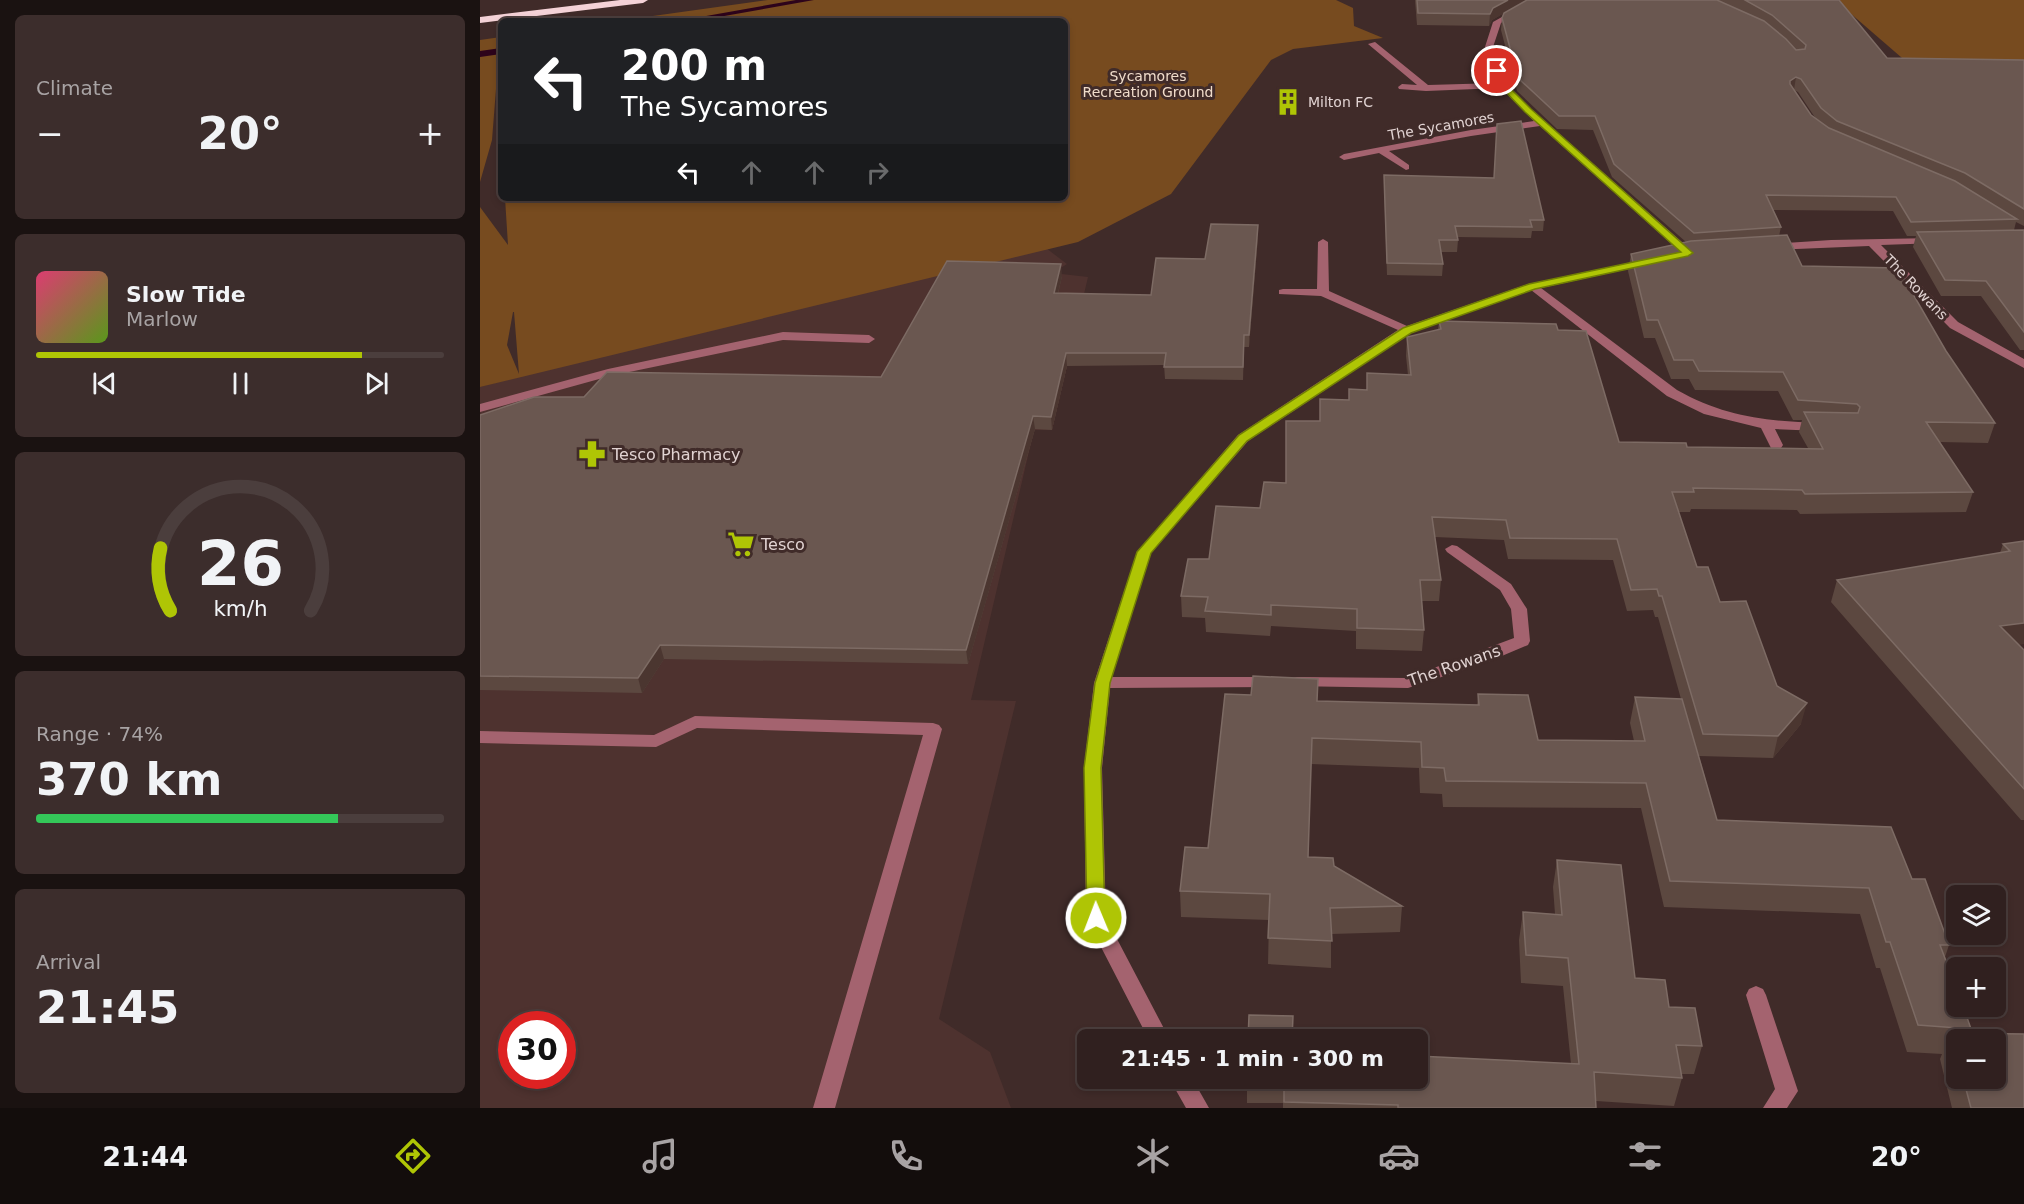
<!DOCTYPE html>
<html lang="en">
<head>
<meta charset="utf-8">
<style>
	body { margin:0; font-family:"DejaVu Sans",sans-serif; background:#3c2d2c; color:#f1f3f6; height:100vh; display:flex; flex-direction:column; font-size:22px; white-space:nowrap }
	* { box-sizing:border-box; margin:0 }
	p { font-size:20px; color:#a8a3a4 }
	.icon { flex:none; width:33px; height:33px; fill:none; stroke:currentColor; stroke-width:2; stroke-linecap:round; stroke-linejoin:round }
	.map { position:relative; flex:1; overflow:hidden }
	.side { display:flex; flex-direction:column; gap:15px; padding:15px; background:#1a1211; width:480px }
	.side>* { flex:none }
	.guide { position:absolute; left:18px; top:18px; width:570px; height:183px; border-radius:9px; box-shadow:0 3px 9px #0003,0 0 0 2px #4b3e3d; background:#202124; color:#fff; overflow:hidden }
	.fabs { position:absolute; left:1466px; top:885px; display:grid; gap:12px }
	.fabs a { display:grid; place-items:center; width:60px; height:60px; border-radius:9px; background:#30201f; box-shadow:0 3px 9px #0003,0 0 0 2px #4b3e3d; font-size:30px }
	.speed { position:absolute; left:18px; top:1011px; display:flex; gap:12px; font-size:30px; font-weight:700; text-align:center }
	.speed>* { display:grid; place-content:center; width:78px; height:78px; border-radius:50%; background:#30201f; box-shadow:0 3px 9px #0003,0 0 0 2px #4b3e3d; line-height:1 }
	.speed .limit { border:9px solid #d22; background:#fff; color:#111 }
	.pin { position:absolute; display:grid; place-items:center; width:51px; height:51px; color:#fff; margin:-26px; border:3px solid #fff; border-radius:50%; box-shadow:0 2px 6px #0007 }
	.me { position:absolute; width:66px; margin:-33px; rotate:359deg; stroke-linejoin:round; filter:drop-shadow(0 0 4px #0008) }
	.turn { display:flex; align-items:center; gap:21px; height:126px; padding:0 24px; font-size:27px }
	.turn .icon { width:78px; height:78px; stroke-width:2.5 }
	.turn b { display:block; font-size:42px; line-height:51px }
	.lanes { display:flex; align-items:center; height:57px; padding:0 24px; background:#0003; justify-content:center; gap:30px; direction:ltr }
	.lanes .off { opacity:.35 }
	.big { font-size:45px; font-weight:700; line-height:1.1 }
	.side .widget { flex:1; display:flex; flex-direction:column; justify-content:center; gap:9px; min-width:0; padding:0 21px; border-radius:9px; background:#3c2d2c }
	.side .dial { align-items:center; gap:0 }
	.dial svg { height:156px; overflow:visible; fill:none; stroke:#4b3e3d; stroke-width:7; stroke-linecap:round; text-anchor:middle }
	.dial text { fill:#f1f3f6; stroke:none }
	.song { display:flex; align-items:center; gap:18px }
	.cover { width:72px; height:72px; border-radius:9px; background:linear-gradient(135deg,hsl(340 70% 55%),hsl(90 70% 35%)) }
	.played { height:6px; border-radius:3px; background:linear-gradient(90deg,#afc505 80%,#4b3e3d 80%) }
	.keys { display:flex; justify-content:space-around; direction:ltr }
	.heat { display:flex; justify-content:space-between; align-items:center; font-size:33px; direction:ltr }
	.charge { height:9px; border-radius:4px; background:linear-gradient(90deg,#34c759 74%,#4b3e3d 0) }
	.trip { position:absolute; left:597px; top:1029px; width:351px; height:60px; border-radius:9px; background:#30201f; box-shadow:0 3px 9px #0003,0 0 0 2px #4b3e3d; font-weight:700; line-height:60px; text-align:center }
	.tabs { display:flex; height:96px; justify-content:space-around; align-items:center; background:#130d0c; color:#a8a3a4 }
	.tabs .icon { width:42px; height:42px }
	.tabs .on { color:#afc505 }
	.tabs b { font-size:27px; color:#f1f3f6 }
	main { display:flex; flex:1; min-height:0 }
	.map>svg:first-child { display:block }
</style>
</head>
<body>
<main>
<section class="side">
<div class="widget"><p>Climate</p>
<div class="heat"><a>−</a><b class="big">20°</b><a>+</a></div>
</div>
<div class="widget">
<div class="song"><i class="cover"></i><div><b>Slow Tide</b><p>Marlow</p></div></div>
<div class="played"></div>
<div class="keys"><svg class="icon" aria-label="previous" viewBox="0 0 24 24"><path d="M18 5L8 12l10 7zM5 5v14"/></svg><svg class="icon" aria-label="pause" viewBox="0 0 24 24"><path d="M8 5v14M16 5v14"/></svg><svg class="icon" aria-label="next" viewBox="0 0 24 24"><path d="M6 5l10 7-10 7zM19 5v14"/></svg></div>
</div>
<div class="widget dial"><svg viewBox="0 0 100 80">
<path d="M14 69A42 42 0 1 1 86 69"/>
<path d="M14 69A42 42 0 0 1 9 37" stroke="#afc505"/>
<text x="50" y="56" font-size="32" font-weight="700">26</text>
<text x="50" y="72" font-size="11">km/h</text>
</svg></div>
<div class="widget"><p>Range · 74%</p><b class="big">370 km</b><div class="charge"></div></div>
<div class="widget"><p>Arrival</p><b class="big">21:45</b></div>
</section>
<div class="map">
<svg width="1544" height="1108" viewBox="0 0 1544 1108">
	<rect width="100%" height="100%" fill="#402b29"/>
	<!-- built -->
	<path fill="#4e322f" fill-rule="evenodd" d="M562 245 587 264 573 273 608 277 572 430H554L491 700 536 701 459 1019 510 1052 531 1108H0V387L334 299ZM32 1024H82V1076H32Z"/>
	<!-- green -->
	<path fill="#774b1f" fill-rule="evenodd" d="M288 0H856L873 8 874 26 903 38 813 49 791 60 691 194 598 242 0 387V207L28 245 25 198H585V21H137ZM33 312H34L39 374 27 345Z
		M1355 0H1544V65L1429 64Z
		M21 37V148L16 89 12 140 0 182V40Z"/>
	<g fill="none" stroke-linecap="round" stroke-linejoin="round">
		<!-- stream -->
		<path fill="#2d031b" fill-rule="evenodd" d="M316 0H334L216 21H198Z
			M21 48V54L0 57V51Z"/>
		<!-- minor -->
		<path fill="#a4636f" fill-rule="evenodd" d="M1052 0H1062L1021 23 1012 50 1027 84 1051 109 1212 251V255H1204L1060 126 991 136 909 151 929 165V169L926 170 899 153 864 160 859 157 864 154 991 130 1054 121 1021 88 946 91 919 89 918 87 922 84 937 85 888 44 895 42 948 85 1018 83 1004 50 1013 22Z
			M1454 238 1459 241 1458 243 1401 245 1478 322 1544 359V368L1470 328 1389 246 1292 250 1287 247 1292 244 1351 240Z
			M843 239 848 242 849 291 927 326 1048 284 1171 260V264L1061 288 1197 390C1245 417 1286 421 1340 423L1347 427 1340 431 1295 429 1303 445 1301 448H1291L1281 428 1224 414 1187 396 1051 290 931 333 768 441 671 553 632 677H793L799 678 801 682 799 686 793 687 630 688 622 768 626 918 690 1040H669L606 918 604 768 614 683 657 552 758 435 918 330 841 296 799 294V290L803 289H837L838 242Z
			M303 332 389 335 395 339 389 343 303 340 130 376 0 412V404L128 369Z
			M972 545 977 546 1031 584 1047 609 1050 641 1048 645 1010 661 928 688 811 686 809 682 811 678 817 677 927 678 1034 638 1031 609 1020 590 967 552 965 549Z
			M215 716 453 723 459 725 462 729 355 1108H333L443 735 217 728 176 747 0 743V731L174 735Z
			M1276 986 1283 989 1286 995 1318 1091 1307 1108H1283L1295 1089 1266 995 1269 989Z
			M689 1078H712L729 1108H706Z"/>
		<!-- highway -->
		<path fill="#f4d2d7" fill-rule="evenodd" d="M140 0H168L163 3 0 23V17Z"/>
	</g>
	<!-- wall -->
	<path fill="#5c4840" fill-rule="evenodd" d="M935 0H1359L1407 58 1544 60V226L1536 222 1534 230H1544V350H1540L1501 296H1461L1433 247 1436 236H1427L1413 211 1293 210 1301 227 1299 236 1322 266 1466 351 1515 423 1508 443 1460 442 1493 492 1486 512 1320 514 1317 510 1211 509 1210 512H1198L1217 567 1297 686 1321 724 1293 758 1219 756 1237 820 1432 879 1469 945 1465 957 1491 1029 1489 1033 1544 1108H1472L1460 1059 1462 1054 1427 1052 1400 968H1396L1380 914 1184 907 1161 808 963 807 962 794 940 793 939 768 831 764 828 857 854 866 922 906 920 932 851 934V968L788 964 789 920 701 917 700 891 728 848 837 701 997 705 998 694 1058 740 1154 741 1150 723 1155 697 1201 699 1178 617H1175L1173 610 1147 611 1133 560 1028 559 1024 540 955 537 961 580 959 601H942L944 630 942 651 876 649V631L791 626 790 636 726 632 725 618 702 617 701 596 729 559 780 508 806 483 840 421 887 390V373L928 375 926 356 927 337 958 330 959 321 1078 330 1139 442 1207 447 1328 448 1319 432 1322 420H1313L1298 391 1215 390 1209 379H1191L1175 338H1164L1148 271 1151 254 1206 242 1132 177 1113 130 1077 129 1037 91 1021 30 1022 18 1024 13 1012 20 1009 26 937 25ZM1314 90 1318 92 1336 119 1331 115ZM1476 1040 1515 1078H1476Z
		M904 175 1064 220 1063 231H1052L1051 238 978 237V240L977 252H961L963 264 962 276 907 275 904 186Z
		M778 237 769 347H764L763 380 685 379 684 365 587 366 572 430 555 429 488 664 184 659 162 693 0 690V415L104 397 401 377 582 276 578 294 671 295 725 259Z
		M1544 541 1539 645 1544 650V820H1541L1351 602 1357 580 1520 553 1523 544Z
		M1077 860 1155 978 1189 1007 1222 1046 1214 1074H1201L1202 1078 1194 1106 1116 1101V1108H803V1103H767V1078H938L1091 1064 1083 986 1041 983 1039 940 1043 912 1075 914 1073 887Z"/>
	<!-- shaded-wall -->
	<path fill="#4b3630" d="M1028 0H1047L1012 20 1009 26 1010 14 1013 8Z
		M1316 77 1314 90 1308 93 1310 81Z
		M778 225V237L769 347V335Z
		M581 264 582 276 575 305 574 293Z
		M586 353 587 366 572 430 571 417Z
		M553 416 555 429 488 664 486 650Z
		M1544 623V644L1512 649 1520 626Z
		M180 645 184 659 162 693 158 678Z
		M1327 703 1321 724 1293 758 1298 736Z"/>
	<!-- building -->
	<path fill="#6a5750" stroke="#7d6b64" stroke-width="1.5" d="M937 0H1028L1013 8 1010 14 938 13Z
		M1047 0H1237L1284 21 1306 39 1316 50 1325 49 1326 45 1292 15 1265 0H1359L1407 58 1544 60V209L1485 173 1357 121 1341 108 1321 79 1316 77 1310 81V84L1331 115 1349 128 1475 181 1537 219 1431 222 1416 197 1286 195 1301 227 1214 233 1134 164 1115 116H1079L1038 78 1022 18 1024 13Z
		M1041 121 1064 220H1050L1052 227 975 226 978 240H959L963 264 907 263 904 175 1014 178 1017 124Z
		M731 224 778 225 769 335H764L763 367H684L686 353H586L571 417 553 416 486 650 180 645 158 678 0 676V415L54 397H104L127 372 401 377 467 261 581 264 574 293 671 295 676 258 725 259Z
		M1544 230V332L1506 281 1465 280 1437 232Z
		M1307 235 1322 266 1418 268 1466 351 1515 423 1446 422 1493 492 1325 494 1322 490 1213 488 1214 492H1192L1217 567H1228L1240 602 1266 601 1297 686 1327 703 1298 736 1223 734 1182 596H1179L1177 589 1151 590 1137 539 1030 538 1026 520 952 517 961 580H940L944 630 877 628V609L791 605V615L725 611 728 597 701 596 708 559H729L736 506 780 508 784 482 806 483V421H840V399L869 400V389L887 390V373L931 375 927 337 961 329 959 321 1076 324 1078 330 1106 331 1139 442 1206 443 1207 447 1343 449 1324 412 1378 413 1380 407 1377 404 1318 400 1303 372 1219 371 1213 360H1194L1178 320H1167L1151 254 1211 241Z
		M1544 541V623L1520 626 1544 650V789L1357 580 1530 551 1523 544Z
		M773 676 838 679 837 701 999 705 998 694 1048 695 1058 740 1165 741 1155 697 1202 699 1237 820 1411 827 1432 879H1445L1469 945H1460L1476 988V1006H1483L1491 1029 1438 1025 1410 942H1406L1389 888 1190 881 1166 783 966 781 964 768 942 767 941 742 832 738 828 857 853 858 854 866 922 906 850 908 852 941 788 938 790 894 700 891 705 847 728 848 745 694 771 695Z
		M1077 860 1141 865 1155 978 1185 980 1189 1007 1215 1008 1222 1046 1196 1045 1202 1078 1114 1072 1116 1108H918V1105L804 1102V1078H938V1056L1099 1064 1088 958 1046 955 1043 912 1082 915Z
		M769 1015 813 1016 812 1040H768Z
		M1471 1033 1544 1034V1108H1491L1483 1078H1515V1040H1476V1051Z"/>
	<!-- route -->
	<path fill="#afc505" stroke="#728003" stroke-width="1.5" d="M1017 69 1020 71 1026 84 1051 109 1213 253 1208 256 1055 289 931 333 767 441 671 553 630 683 621 768 625 918 623 923 616 925 610 923 607 918 604 768 615 683 657 552 759 435 923 328 1049 284 1201 252 1045 112 1020 86 1013 71Z"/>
	<!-- icons -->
	<defs>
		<symbol id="building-bare" viewBox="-9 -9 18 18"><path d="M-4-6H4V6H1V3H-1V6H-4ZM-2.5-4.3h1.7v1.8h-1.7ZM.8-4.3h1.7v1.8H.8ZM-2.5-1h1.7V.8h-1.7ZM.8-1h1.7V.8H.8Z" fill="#afc505" stroke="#402b29" stroke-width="2.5" paint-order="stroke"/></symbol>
		<symbol id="pharmacy-bare" viewBox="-9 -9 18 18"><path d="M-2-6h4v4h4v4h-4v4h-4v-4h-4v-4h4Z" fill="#afc505" stroke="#402b29" stroke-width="2.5" paint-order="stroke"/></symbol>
		<symbol id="supermarket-bare" viewBox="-9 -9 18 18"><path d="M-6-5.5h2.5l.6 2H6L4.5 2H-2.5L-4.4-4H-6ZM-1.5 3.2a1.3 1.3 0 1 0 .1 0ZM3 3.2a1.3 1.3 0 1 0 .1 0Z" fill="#afc505" stroke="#402b29" stroke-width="2.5" paint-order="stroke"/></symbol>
	</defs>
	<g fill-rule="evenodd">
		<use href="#building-bare" x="789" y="83" width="38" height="38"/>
		<use href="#pharmacy-bare" x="93" y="435" width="38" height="38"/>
		<use href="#supermarket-bare" x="242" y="525" width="38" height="38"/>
	</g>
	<g text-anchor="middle" stroke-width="6" stroke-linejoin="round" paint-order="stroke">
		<!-- far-park labels -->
		<g font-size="14" fill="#f0dccb" stroke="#402b29">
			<text x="668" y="81">Sycamores<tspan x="668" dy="16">Recreation Ground</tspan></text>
		</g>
		<!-- far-poi labels -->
		<g font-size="14" fill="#e1d3d2" stroke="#402b29" text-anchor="start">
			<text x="828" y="107">Milton FC</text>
		</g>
		<!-- far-street labels -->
		<g font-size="14" fill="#e1d3d2" stroke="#402b29">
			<text transform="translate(961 126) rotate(-10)" y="5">The Sycamores</text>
			<text transform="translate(1436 287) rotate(46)" y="5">The Rowans</text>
		</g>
		<!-- poi labels -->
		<g font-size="16" fill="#e1d3d2" stroke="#402b29" text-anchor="start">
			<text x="132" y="460">Tesco Pharmacy</text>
			<text x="281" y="550">Tesco</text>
		</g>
		<!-- street labels -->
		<g font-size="16" fill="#e1d3d2" stroke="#402b29">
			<text transform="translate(974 665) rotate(-19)" y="6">The Rowans</text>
		</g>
	</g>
</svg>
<div class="fabs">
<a><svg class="icon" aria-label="layers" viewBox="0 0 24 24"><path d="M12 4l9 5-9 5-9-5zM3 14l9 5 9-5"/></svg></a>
<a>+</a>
<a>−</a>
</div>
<div class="speed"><div class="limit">30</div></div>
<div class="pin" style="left:1017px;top:71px;background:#d93025"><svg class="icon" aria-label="arrive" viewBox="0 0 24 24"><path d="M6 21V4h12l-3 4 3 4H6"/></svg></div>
<svg class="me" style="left:616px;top:918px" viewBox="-20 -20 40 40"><circle r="17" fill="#afc505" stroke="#fff" stroke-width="3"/><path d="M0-11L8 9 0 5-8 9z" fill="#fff"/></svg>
<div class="trip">21:45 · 1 min · 300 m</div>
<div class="guide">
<div class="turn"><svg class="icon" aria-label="left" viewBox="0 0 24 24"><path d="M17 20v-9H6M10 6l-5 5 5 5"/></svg><div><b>200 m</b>The Sycamores</div></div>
<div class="lanes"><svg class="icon" aria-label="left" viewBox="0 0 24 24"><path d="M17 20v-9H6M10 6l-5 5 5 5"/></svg><svg class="icon off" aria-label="ahead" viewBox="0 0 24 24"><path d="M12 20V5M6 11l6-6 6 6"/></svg><svg class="icon off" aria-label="ahead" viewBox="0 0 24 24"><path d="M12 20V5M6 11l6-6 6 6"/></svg><svg class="icon off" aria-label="right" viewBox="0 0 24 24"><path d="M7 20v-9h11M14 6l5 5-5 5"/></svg></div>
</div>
</div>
</main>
<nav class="tabs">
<b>21:44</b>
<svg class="icon on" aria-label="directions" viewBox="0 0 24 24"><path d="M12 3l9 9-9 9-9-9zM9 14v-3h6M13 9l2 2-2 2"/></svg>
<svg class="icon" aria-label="music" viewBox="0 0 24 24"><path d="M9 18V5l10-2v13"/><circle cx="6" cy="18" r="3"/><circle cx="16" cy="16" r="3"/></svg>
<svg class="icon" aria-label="phone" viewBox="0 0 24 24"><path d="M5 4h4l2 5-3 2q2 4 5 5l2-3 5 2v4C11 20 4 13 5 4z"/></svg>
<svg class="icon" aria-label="climate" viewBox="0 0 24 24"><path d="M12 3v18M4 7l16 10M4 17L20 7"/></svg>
<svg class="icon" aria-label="car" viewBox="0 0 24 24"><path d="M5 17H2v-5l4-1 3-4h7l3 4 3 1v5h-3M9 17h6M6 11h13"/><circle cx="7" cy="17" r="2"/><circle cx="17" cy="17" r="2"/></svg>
<svg class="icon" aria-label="filters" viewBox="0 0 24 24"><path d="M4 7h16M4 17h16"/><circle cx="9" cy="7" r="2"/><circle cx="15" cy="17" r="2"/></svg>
<b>20°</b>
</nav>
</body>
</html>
